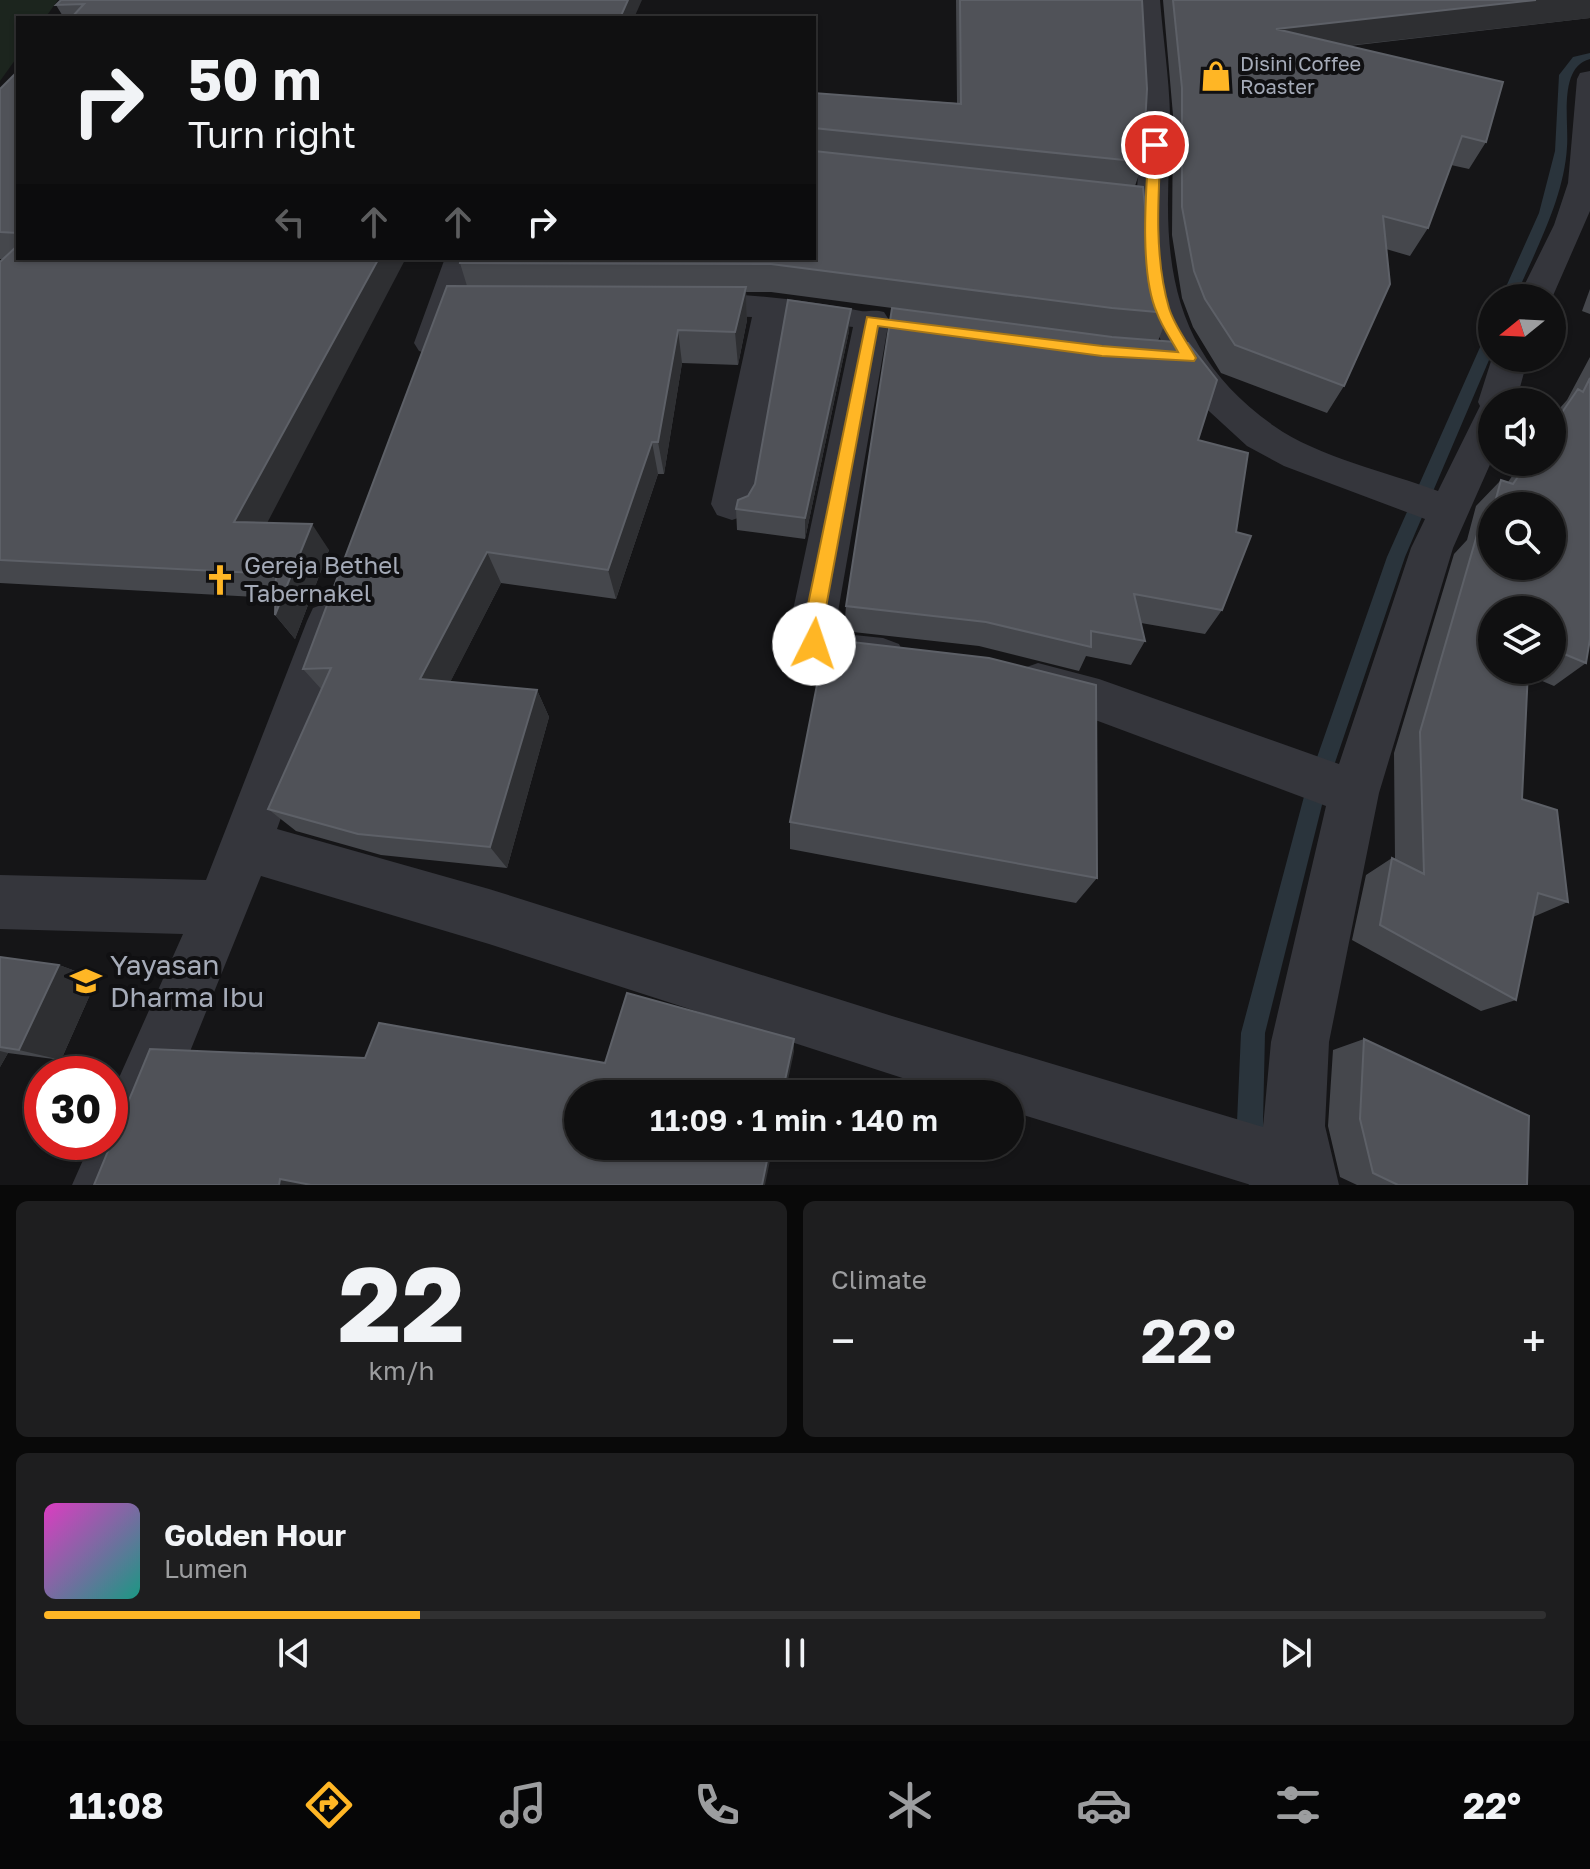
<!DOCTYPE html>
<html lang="en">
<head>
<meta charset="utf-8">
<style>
	body { margin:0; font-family:"Golos Text",sans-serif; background:#1e1e1f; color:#f1f3f6; height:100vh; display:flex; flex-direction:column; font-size:30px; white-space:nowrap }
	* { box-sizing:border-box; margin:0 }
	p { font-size:26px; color:#9c9d9f }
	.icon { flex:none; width:44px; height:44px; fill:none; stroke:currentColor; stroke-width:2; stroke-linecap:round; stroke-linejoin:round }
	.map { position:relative; height:1185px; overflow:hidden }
	.panel { display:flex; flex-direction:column; gap:16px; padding:16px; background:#090909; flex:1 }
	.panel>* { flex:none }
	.hud { position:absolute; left:16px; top:16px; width:800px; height:244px; border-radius:0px; box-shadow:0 2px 6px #0004,0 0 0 2px #303031; background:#101011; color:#f1f3f6; overflow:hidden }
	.needle { width:52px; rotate:252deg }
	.controls { position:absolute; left:1478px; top:284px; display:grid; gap:16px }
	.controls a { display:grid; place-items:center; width:88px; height:88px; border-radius:50%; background:#101011; box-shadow:0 2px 6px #0004,0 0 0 2px #303031; font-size:40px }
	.speed { position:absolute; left:24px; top:1056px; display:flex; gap:16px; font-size:40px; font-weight:700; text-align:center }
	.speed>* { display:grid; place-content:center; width:104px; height:104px; border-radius:50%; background:#101011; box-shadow:0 2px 6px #0004,0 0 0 2px #303031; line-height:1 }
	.speed .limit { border:12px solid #d22; background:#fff; color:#111 }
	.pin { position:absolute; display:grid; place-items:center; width:68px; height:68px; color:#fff; margin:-34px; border:4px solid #fff; border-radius:50%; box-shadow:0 2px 8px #0007 }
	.me { position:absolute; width:88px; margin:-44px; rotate:4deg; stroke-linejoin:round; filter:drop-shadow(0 0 6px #0008) }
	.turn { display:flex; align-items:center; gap:28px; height:168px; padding:0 40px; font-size:36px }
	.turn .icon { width:104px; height:104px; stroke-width:2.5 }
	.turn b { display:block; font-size:56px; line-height:68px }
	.lanes { display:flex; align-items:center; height:76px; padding:0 40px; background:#0003; justify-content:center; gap:40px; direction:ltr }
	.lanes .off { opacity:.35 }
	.big { font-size:60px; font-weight:600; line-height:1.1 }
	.panel .widget { flex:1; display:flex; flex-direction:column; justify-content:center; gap:12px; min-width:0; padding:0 28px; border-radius:12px; background:#1e1e1f }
	.panel .dial { align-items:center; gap:0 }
	.dial b { font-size:104px; line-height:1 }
	.song { display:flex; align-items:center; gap:24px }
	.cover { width:96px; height:96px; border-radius:12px; background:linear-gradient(135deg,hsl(310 70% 55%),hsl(170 70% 35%)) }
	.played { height:8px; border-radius:4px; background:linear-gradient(90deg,#ffb625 25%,#303031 25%) }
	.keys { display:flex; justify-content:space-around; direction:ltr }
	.heat { display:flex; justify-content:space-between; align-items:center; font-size:44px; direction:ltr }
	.panel .tiles { flex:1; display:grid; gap:16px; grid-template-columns:1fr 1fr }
	.widget:last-child { grid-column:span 2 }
	.trip { position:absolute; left:564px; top:1080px; width:460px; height:80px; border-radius:40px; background:#101011; box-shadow:0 2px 6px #0004,0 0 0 2px #303031; font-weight:600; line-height:80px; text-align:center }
	.tab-bar { display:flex; height:128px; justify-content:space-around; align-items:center; background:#060607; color:#9c9d9f }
	.tab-bar .icon { width:56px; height:56px }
	.tab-bar .current { color:#ffb625 }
	.tab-bar b { font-size:36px; color:#f1f3f6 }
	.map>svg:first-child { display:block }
</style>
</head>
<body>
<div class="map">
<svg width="1590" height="1185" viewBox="0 0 1590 1185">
	<rect width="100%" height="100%" fill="#151517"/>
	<!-- green -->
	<path fill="#1c251e" d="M0 0H58L45 18H18V56L0 81Z"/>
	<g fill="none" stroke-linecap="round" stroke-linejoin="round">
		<!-- stream -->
		<path fill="#2a343c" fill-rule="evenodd" d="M1590 53V59C1558 67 1569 121 1567 147 1564 199 1535 251 1515 298H1501L1539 213 1555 151 1559 75 1573 57Z
			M1492 331V353L1405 557 1326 789 1265 1033 1263 1122 1275 1185H1249L1237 1122 1241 1033 1306 789 1387 557 1485 336Z"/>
		<!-- minor -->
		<path fill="#35363c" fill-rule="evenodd" d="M1136 0H1160C1163 38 1169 77 1170 115 1171 143 1168 172 1168 200 1167 298 1192 368 1274 426 1318 457 1387 472 1438 491L1480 406 1478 402 1492 358H1528L1516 402H1492V460L1453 548 1379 793 1329 1042 1325 1126 1339 1185H1251L1010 1111V1094H952L489 944 261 876 136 1185H72L91 1142H110V1098L183 934 0 929V875L206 880 307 621 313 608 329 602 345 608 351 621 277 829 489 889 892 1016 1263 1127 1271 1042 1326 806 1098 721 1021 699 1014 684 1021 669 1038 663 1099 679 1339 764 1411 548 1425 519 1284 466 1247 446 1198 401 1170 358 1146 311 1139 282 1136 204 1142 116Z
			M1590 71V211L1552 298H1518L1554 225 1568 183 1577 79 1580 73Z
			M445 258H477L450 343 445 351 432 355 419 351 414 343Z
			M688 293C751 294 800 299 861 311 867 312 875 309 884 312L889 320 835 629V633L883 638 899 644 906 658 899 672C876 680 818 677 800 659 792 651 791 639 789 629L853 327 786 319 753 504 747 515 732 520 717 515 711 504 752 317 688 315 676 312 671 304 676 296Z"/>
	</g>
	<!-- wall -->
	<path fill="#45474c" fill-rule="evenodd" d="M61 0 634 18H64L56 5Z
		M956 0H1142L1143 162 1135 186 1151 267 1169 313 1158 341 1102 336 1198 440 1222 610 1205 634 1141 623 1145 641 1131 665 1086 656 1079 671 979 646 844 631 846 606 892 308 771 292H746L747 320 738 365 682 363 664 474H658L616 599 501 583 450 682 537 690 549 717 507 868 381 855 296 831 268 809 322 690 303 669 467 286 460 263 814 93 957 103Z
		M1163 0H1590V18L1349 46 1486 142 1469 169 1451 165 1428 228 1410 256 1386 249 1344 386 1327 413 1221 373 1193 327 1182 298 1172 235 1173 115Z
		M18 71V258L267 523 329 550 295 639 275 615V598L0 583V262L3 259H0V89Z
		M1590 289V314L1582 311Z
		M849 331 805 539 737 530 736 509 748 496Z
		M1590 357V639L1586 663 1554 686 1528 675 1522 799 1568 902 1533 917 1516 1000 1481 1011 1352 940 1366 875 1392 858 1395 859 1394 753 1454 554 1467 540 1476 506 1501 480 1508 482 1522 462H1552V417L1567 400ZM1492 506H1552L1492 566ZM1552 610V670H1492Z
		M790 822 1097 878 1076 903 790 849Z
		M0 957 59 965 97 979 61 1060 8 1053 0 1067Z
		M1364 1039 1527 1185H1357L1340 1177 1328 1126 1333 1050Z"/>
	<!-- shaded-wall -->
	<path fill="#2e2f32" d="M628 0H642L634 18H620Z
		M1536 0H1590V18L1265 55 1276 29Z
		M379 258H406L254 548 234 522Z
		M746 287 747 320 738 365 735 332Z
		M851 309 849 331 805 539V518Z
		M678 330 682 363 664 474 658 442Z
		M652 442 658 474 616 599 608 570Z
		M312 524 329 550 295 639 275 615Z
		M487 552 501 583 438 706 420 679Z
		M537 690 549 717 507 868 490 847Z
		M59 965 97 979 61 1060 19 1050Z
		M794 1039V1052L785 1094H782Z
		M0 1051 8 1053 0 1067Z
		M770 1146H773L765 1185H762Z
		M280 1179 313 1185H279Z"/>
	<!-- building -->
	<path fill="#505258" stroke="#5d6067" stroke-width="2" d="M61 0H628L620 18H71L84 4 56 5Z
		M960 0H1142L1147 89 1143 162 814 128V93L961 104Z
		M1173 0H1536L1276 29 1503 82 1486 142 1462 136 1428 228 1383 216 1390 284 1344 386 1235 345 1205 299 1194 271 1182 207V88Z
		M18 71V233L0 232V89Z
		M814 151 1143 187 1151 267 1169 313 1112 308 771 264 460 263 461 258H814Z
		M18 245V258H379L234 522 312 524 275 615 276 574 0 560V262Z
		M447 286 746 287 735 332 678 330 658 442H652L608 570 487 552 420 679 537 690 490 847 358 834 268 809 331 668 303 669Z
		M788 300 851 309 805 518 736 509 738 500 748 496 755 484Z
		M892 308 1112 337 1188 343 1217 380 1198 440 1248 453 1236 532 1251 536 1222 610 1134 594 1145 641 1091 631V647L986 622 846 606Z
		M1590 378V639L1586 663 1552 649V610H1492V670H1528L1522 799 1557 810 1568 902 1538 893 1516 1000 1380 925 1392 858 1424 874 1420 732 1479 528 1488 532 1492 515V566H1552V506H1494L1501 480 1513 484 1528 462H1552V427L1578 389 1583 392Z
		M826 639 989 658 1096 685 1097 878 790 822Z
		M0 957 59 965 19 1050 0 1047Z
		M627 993 794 1039 782 1094H578V1146H770L762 1185H311L280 1179 279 1185H94L150 1049 365 1058 379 1023 605 1063Z
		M1364 1039 1529 1116 1527 1185H1398L1373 1173 1360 1119Z"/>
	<!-- route -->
	<path fill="#ffb625" stroke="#a67618" stroke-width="2" d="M1155 142 1161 145C1158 198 1154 257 1169 308 1174 325 1187 342 1196 358L1194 361 1102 356 878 326 822 629 824 644 821 650H808L803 629 867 317 1102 346 1178 352C1171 339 1162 327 1157 313 1139 273 1146 190 1149 145Z"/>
	<!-- icons -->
	<defs>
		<symbol id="shop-bare" viewBox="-9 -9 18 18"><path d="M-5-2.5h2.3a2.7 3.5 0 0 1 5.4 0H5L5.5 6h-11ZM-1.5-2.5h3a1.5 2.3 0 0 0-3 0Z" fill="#ffb625" stroke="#101012" stroke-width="2.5" paint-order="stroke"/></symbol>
		<symbol id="church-bare" viewBox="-9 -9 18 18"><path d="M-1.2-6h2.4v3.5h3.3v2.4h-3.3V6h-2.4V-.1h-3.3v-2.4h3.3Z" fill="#ffb625" stroke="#101012" stroke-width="2.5" paint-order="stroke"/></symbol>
		<symbol id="school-bare" viewBox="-9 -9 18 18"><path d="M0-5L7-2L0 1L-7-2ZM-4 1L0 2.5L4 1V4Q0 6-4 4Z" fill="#ffb625" stroke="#101012" stroke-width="2.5" paint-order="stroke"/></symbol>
	</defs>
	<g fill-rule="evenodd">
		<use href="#shop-bare" x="1194" y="54" width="44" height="44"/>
		<use href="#church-bare" x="198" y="558" width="44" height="44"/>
		<use href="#school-bare" x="64" y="959" width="44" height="44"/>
	</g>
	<g text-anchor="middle" stroke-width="8" stroke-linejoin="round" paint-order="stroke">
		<!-- far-poi labels -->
		<g font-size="20" fill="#a5abb8" stroke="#101012" text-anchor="start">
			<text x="1240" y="71">Disini Coffee<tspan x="1240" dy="23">Roaster</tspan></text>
		</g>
		<!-- poi labels -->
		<g font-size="24" fill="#a5abb8" stroke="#101012" text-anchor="start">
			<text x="244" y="574">Gereja Bethel<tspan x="244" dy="28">Tabernakel</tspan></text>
		</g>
		<!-- near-poi labels -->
		<g font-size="28" fill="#a5abb8" stroke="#101012" text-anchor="start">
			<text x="110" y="975">Yayasan<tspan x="110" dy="32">Dharma Ibu</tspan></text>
		</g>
	</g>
</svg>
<div class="controls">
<a><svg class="needle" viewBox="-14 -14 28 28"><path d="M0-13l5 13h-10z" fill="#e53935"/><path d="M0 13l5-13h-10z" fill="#9c9d9f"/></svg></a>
<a><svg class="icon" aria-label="sound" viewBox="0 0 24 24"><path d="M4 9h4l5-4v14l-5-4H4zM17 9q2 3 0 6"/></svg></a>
<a><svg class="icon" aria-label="search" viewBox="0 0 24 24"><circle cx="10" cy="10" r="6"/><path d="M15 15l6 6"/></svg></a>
<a><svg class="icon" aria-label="layers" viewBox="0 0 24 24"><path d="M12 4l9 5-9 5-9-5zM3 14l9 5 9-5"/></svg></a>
</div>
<div class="speed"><div class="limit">30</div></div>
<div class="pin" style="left:1155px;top:145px;background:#d93025"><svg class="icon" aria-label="arrive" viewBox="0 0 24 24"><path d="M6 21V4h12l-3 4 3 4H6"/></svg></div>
<svg class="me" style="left:814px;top:644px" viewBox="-20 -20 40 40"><circle r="19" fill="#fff"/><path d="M0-13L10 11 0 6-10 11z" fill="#ffb625"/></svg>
<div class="trip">11:09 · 1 min · 140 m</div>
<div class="hud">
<div class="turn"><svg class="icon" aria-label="right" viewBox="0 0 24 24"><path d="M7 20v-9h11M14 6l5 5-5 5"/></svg><div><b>50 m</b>Turn right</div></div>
<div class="lanes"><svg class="icon off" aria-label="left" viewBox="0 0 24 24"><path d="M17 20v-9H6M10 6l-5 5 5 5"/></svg><svg class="icon off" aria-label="ahead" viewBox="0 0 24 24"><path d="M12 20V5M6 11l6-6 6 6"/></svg><svg class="icon off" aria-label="ahead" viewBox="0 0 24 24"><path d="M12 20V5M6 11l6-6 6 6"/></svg><svg class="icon" aria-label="right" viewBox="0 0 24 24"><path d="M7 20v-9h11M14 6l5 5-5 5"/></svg></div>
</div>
</div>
<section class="panel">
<div class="tiles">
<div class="widget dial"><b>22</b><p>km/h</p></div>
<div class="widget"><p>Climate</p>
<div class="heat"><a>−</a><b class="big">22°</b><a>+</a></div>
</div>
<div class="widget">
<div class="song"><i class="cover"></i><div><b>Golden Hour</b><p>Lumen</p></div></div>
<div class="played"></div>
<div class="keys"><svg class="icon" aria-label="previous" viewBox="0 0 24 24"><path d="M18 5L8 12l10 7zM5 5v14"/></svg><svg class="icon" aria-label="pause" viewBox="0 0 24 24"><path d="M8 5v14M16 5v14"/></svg><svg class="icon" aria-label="next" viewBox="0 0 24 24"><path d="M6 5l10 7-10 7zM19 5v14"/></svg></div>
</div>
</div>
</section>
<nav class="tab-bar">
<b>11:08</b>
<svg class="icon current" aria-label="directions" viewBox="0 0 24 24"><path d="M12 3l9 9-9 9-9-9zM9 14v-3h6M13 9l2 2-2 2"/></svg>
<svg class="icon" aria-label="music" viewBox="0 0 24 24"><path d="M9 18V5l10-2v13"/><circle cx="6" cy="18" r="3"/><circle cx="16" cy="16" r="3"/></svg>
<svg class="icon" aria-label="phone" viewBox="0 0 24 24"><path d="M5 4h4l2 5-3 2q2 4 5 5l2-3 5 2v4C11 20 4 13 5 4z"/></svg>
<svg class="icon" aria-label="climate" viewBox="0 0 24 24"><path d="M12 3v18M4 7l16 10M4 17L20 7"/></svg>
<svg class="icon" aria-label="car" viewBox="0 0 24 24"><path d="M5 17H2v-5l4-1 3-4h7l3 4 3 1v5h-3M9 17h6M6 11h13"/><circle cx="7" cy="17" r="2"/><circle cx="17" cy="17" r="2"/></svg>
<svg class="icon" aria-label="filters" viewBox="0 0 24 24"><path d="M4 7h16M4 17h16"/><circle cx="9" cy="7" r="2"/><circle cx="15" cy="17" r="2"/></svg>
<b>22°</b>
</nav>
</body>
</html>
